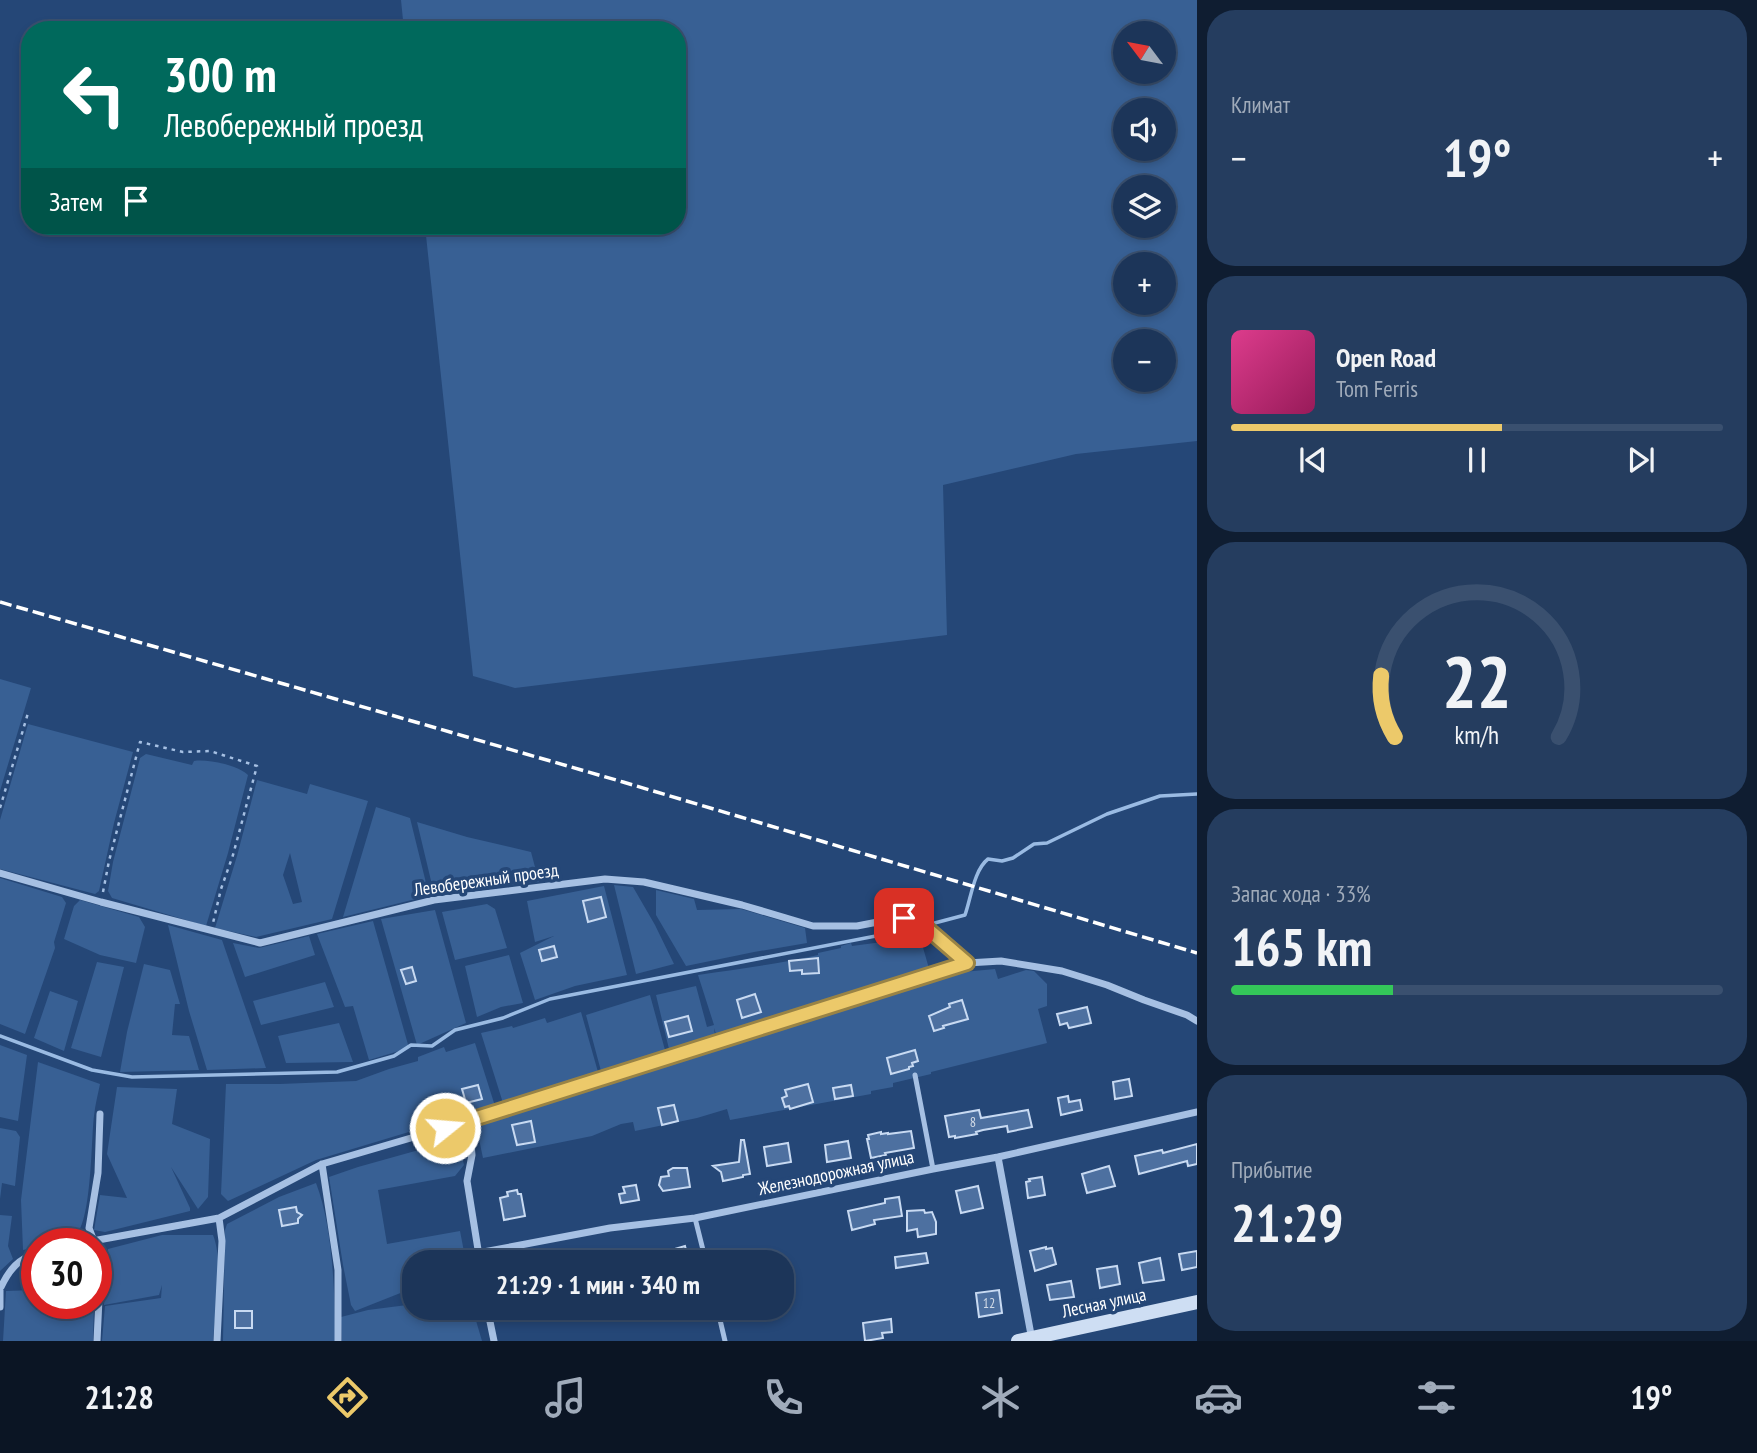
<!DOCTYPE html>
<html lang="ru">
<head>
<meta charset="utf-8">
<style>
	body { margin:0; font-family:"PT Sans Narrow",sans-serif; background:#253d5f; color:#f1f3f6; height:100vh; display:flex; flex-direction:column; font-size:26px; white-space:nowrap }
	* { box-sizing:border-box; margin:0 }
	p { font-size:23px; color:#a0abba }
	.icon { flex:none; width:38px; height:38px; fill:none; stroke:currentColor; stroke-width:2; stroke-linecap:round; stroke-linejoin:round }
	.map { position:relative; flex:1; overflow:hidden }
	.panel { display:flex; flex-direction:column; gap:10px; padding:10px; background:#0f1d31; width:560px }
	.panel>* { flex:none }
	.hud { position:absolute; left:21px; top:21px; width:665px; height:214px; border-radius:28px; box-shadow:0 4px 10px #0003,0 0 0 2px #3a506f; background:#00695c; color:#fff; overflow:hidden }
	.needle { width:46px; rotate:302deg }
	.fabs { position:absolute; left:1113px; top:21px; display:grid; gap:14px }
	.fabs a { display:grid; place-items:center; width:63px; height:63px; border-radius:50%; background:#1c3559; box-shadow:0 4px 10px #0003,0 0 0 2px #3a506f; font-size:35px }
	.speed { position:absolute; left:21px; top:1228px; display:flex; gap:14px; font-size:35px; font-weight:700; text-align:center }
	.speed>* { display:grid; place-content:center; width:91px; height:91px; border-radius:50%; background:#1c3559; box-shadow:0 4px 10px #0003,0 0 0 2px #3a506f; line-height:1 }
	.speed .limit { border:10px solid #d22; background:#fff; color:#111 }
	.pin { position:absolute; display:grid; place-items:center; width:60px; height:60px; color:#fff; margin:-30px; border-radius:14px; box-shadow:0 4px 10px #0006 }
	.me { position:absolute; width:77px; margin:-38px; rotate:73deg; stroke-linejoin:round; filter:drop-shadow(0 0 5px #0008) }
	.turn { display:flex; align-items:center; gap:24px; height:147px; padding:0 28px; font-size:32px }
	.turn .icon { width:91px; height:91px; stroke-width:2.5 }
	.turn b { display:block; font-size:49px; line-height:60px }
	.then { display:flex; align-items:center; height:66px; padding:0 28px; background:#0003; gap:14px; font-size:26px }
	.big { font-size:52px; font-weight:700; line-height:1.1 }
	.panel .card { flex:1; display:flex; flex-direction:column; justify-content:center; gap:10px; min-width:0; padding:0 24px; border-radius:28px; background:#253d5f }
	.panel .dial { align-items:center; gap:0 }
	.dial svg { height:182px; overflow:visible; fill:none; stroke:#3a506f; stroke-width:7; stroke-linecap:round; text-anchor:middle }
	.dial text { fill:#f1f3f6; stroke:none }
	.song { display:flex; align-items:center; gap:21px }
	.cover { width:84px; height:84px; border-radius:10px; background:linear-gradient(135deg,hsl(330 70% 55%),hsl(330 70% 35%)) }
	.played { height:7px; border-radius:4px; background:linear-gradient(90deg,#ecc96a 55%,#3a506f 55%) }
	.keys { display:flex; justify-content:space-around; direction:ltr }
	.heat { display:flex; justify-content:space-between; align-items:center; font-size:38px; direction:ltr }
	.charge { height:10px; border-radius:5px; background:linear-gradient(90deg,#34c759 33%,#3a506f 0) }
	.trip { position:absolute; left:402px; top:1250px; width:392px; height:70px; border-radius:28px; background:#1c3559; box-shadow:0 4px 10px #0003,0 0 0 2px #3a506f; font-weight:700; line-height:70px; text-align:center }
	.tab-bar { display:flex; height:112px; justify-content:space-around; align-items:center; background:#0b1524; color:#a0abba }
	.tab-bar .icon { width:49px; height:49px }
	.tab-bar .current { color:#ecc96a }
	.tab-bar b { font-size:32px; color:#f1f3f6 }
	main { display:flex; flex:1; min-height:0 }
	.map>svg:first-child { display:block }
</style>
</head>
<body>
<main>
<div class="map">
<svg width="1197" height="1341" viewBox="0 0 1197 1341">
	<rect width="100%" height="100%" fill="#254777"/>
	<!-- green -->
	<path fill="#386094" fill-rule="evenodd" d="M401 0H1197V441L1076 454 943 485 947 635 515 688 473 676 425 226H677V30H404ZM1164 33V72H1125V33ZM1164 110V149H1125V110ZM1164 187V226H1125V187ZM1164 264V303H1125V264ZM1164 341V380H1125V341Z
		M0 679 31 688 0 791Z
		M28 724 133 752 114 823 99 891 95 894 0 869V820Z
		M146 754 192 765 194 761C208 759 238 765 248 775L228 853 206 926 112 898 108 891 113 862 140 758Z
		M257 780 307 794 310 784 368 801 332 919 256 937 215 928 237 856ZM290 853 302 902 293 904 283 875Z
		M376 807 410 818 428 891 424 897 343 917Z
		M417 822 467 837 531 852 539 882C518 884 498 886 477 889 463 890 446 894 433 889Z
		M0 878 62 897 66 903 54 942 55 948 25 1034 0 1024Z
		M614 885 633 887 655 925 674 964 636 974Z
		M604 886 627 975 575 986 535 1000 520 953 554 936 535 942 527 901Z
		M656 890 694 899 697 910 741 909 805 928 807 943 754 952 686 966 656 915Z
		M80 900 139 917 145 927 136 963 100 955 64 939 74 906Z
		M487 904 495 909 507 948 455 960 442 912Z
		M435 910 466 1023 417 1045 381 919Z
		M373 921 409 1048 369 1060 353 1006 345 1007 317 934Z
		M168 925 222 940 266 1068 207 1070 189 1011Z
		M309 936 315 955 245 977 233 943 259 948Z
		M920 937 930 972 717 1037 714 1028 715 1036 669 1049 656 995 696 986 707 1027 714 1025 698 975C739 969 778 964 818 955V953L841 948V946L851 943 852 946Z
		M509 955 523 1003 501 1007 477 1017 465 966Z
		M97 962 124 967 101 1057 71 1048Z
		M144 964 170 970 180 1004H175L172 1035 189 1036 199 1070 120 1072 127 1032Z
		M995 969 998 979 1026 970 1034 971 1047 984V1006L1038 1009 1047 1043 931 1072V1074L893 1083V1087L871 1091V1094L730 1120 727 1109 697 1118 635 1131 633 1122 621 1124 592 1136 483 1158 476 1125 578 1093 594 1086 938 979 963 972Z
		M325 982 334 1007 261 1025 253 1001Z
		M50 991 78 1001 64 1051 34 1038Z
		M650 995 665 1050 601 1071 586 1015Z
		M581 1012 598 1072 503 1103 481 1033 512 1026 513 1028 545 1018 547 1023Z
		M339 1023 353 1062 286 1063 278 1036Z
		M475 1043 495 1106 316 1160 228 1201 221 1194 226 1084H280L356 1081 389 1069 418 1061V1057L444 1047 446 1052Z
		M0 1045 27 1055 18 1121 0 1117Z
		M38 1062 100 1084C98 1094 95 1105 94 1116 91 1139 92 1225 74 1237 66 1243 46 1244 37 1244V1247L23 1250 21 1200Z
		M117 1087 177 1089 172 1124 210 1139 208 1197 198 1209 171 1167 190 1208V1211L105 1232 94 1230 100 1195 127 1198 107 1154Z
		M0 1128 16 1131 20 1137 15 1186 2 1183 0 1199Z
		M458 1139 464 1165 455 1176 378 1190 387 1244 460 1231 466 1262H415V1289L403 1292 355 1311 351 1305 343 1265 329 1177 358 1167Z
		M316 1183C333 1227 335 1294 335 1341H223L225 1230 227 1224 279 1197Z
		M0 1215 12 1216 8 1246 13 1259 0 1271Z
		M162 1235H213C224 1262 215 1311 213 1341H102L105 1306 161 1298 162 1285 159 1295 104 1305 108 1249Z
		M36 1290 37 1304H94L93 1341H3L6 1291Z
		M415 1304V1307H472L482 1341H342L341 1317 368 1310Z"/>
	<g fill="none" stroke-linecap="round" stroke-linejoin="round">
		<!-- stream -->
		<path stroke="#9abbe3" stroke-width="3.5" d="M0 1036 92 1070 132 1077 337 1072 394 1056 411 1045 432 1046 455 1030 503 1018 550 999 912 929 965 915C971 898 974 870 988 859L1002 861 1013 858 1034 844 1047 843 1107 814 1160 796 1197 794"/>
	</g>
	<!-- building -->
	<path fill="#4d70a0" stroke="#c8daf2" stroke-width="2" d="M601 897 606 917 588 922 583 901Z
		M554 946 557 957 542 961 539 950Z
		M818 958 819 973 802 974V970L790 971 789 961Z
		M412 967 416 981 406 984 401 970Z
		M755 994 761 1012 742 1018 737 1000Z
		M962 1000 968 1019 943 1026 944 1028 934 1031 929 1016 950 1007 949 1004Z
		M1087 1007 1091 1023 1069 1028 1067 1023 1060 1025 1057 1014Z
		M688 1016 692 1031 669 1037 665 1022Z
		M915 1050 918 1061 912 1063 913 1066 909 1067V1069L891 1074 887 1058Z
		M1129 1079 1132 1096 1115 1099 1113 1082Z
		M808 1084 813 1102 790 1109 789 1106 785 1107 782 1098 787 1096 785 1090Z
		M478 1085 482 1099 466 1103 462 1089Z
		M851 1085 853 1096 835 1099 833 1088Z
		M1068 1096 1069 1102 1080 1100 1082 1110 1061 1115 1058 1098Z
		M674 1105 678 1121 662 1125 658 1108Z
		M979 1110 981 1118 1028 1110 1032 1127 1008 1132 1007 1126 983 1130 976 1132 977 1134 955 1138V1136L949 1137 945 1116Z
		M531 1121 535 1142 517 1145 512 1125Z
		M911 1131 914 1148 885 1153 886 1155 871 1158 867 1139H869L868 1135 881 1132V1134L888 1133V1134Z
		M741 1140H744L750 1174 743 1175V1177L723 1181 721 1172 713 1166 739 1162Z
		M848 1141 851 1158 827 1162 825 1145Z
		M788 1143 791 1162 767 1166 764 1147Z
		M1197 1144V1164L1188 1166 1187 1161 1139 1174 1135 1156 1162 1150 1163 1153Z
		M1109 1166 1115 1186 1087 1193 1082 1174Z
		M673 1168H687L690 1187 663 1191 659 1185 661 1177 669 1176 668 1171Z
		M1042 1177 1045 1195 1028 1198 1026 1182 1030 1181 1029 1179Z
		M636 1185 639 1200 621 1203 619 1194 625 1193 623 1187Z
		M978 1186 983 1208 961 1213 956 1191Z
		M517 1190 518 1194H521L525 1216 504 1220 500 1198 508 1196 507 1192Z
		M899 1197 902 1216 874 1220 875 1224 852 1230 848 1211 885 1203V1199Z
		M296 1207 297 1212 302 1215 298 1219V1223L282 1226 279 1210Z
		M924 1210 925 1213 932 1212 936 1222V1234L918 1237 917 1229 907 1231V1211Z
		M685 1246 689 1262H671L668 1251Z
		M1046 1247V1249L1052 1248 1056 1264 1035 1271 1030 1251Z
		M1197 1251V1267L1182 1270 1179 1254Z
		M926 1253 928 1263 896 1268 895 1257Z
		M1160 1258 1164 1280 1143 1283 1139 1263Z
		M1117 1266 1120 1284 1100 1288 1097 1269Z
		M1071 1281 1074 1297 1050 1300 1047 1285Z
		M999 1290 1002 1313 979 1317 976 1293Z
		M235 1311H252V1328H235Z
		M891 1319 892 1332 882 1333 883 1338 865 1341 863 1323Z"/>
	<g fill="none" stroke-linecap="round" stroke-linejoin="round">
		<!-- path -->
		<path stroke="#a6c0e3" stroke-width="2.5" stroke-dasharray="3.5 5" stroke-linecap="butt" d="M0 808 28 713
			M103 892 109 861 140 742 183 752 210 751 257 766 233 855 221 889 213 923"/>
		<!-- lane -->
		<path stroke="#a6c0e3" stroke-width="5" d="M915 1075 933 1169
			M695 1218 706 1262
			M717 1307 725 1341"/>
		<!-- street -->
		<path stroke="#a6c0e3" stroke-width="7" d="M0 873 101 902 260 943 434 900 605 879 644 882 742 905 813 926H857L888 920 915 918 967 963
			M469 1121 472 1155 467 1181 480 1262
			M998 1157 1032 1340
			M322 1164 338 1270V1341
			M76 1244 219 1218 322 1164 469 1121 967 963 1001 961 1062 971 1107 985 1144 1000 1187 1015 1197 1021
			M95 1244 89 1228 98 1173 100 1114
			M96 1246 101 1257 97 1341
			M478 1253 610 1228 695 1218 933 1169 998 1157 1197 1112
			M0 1287V1307
			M1 1287C9 1270 19 1258 37 1253
			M487 1307 494 1341
			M217 1341 222 1241 219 1218"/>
		<!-- secondary -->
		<path stroke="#cedef3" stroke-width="14" d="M1018 1341 1197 1302"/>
		<!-- rail -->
		<path stroke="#fff" stroke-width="3.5" stroke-dasharray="12 5" stroke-linecap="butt" d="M0 602 623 782 1197 953"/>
	</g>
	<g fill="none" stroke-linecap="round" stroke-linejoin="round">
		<defs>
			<path id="route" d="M445 1128 967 963 915 918H904"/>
		</defs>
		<!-- route casing -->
		<use href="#route" stroke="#998345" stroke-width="18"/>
		<!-- route -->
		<use href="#route" stroke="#ecc96a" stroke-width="12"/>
	</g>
	<g text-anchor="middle" stroke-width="7" stroke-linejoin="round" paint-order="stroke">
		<!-- number labels -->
		<g font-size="14" fill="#d2dbe7">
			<text x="973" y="1127">8</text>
			<text x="989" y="1308">12</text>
		</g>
		<!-- street labels -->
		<g font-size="18" fill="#fff" stroke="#254777">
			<text transform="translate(486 880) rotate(-8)" y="6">Левобережный проезд</text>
			<text transform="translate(836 1173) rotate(-12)" y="6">Железнодорожная улица</text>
			<text transform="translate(1104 1303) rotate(-12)" y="6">Лесная улица</text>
		</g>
	</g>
</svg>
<div class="fabs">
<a><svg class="needle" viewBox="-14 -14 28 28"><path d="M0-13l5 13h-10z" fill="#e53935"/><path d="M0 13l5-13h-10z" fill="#a0abba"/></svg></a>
<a><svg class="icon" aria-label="sound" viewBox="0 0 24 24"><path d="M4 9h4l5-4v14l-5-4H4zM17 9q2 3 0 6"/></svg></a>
<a><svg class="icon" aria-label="layers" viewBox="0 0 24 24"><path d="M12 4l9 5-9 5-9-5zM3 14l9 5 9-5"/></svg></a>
<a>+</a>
<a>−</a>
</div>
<div class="speed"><div class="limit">30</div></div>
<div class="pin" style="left:904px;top:918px;background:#d93025"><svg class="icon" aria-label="arrive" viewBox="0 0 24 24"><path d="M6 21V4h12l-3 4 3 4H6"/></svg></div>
<svg class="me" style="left:445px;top:1128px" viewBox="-20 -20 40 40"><circle r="17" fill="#ecc96a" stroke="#fff" stroke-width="3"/><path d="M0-11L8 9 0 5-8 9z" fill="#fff"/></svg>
<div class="trip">21:29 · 1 мин · 340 m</div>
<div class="hud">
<div class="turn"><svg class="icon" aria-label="left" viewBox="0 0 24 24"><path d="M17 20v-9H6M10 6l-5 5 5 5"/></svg><div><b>300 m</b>Левобережный проезд</div></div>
<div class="then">Затем<svg class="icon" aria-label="arrive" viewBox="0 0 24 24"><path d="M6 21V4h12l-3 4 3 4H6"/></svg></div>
</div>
</div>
<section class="panel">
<div class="card"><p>Климат</p>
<div class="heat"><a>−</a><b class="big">19°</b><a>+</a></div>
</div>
<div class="card">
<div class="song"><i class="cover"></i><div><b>Open Road</b><p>Tom Ferris</p></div></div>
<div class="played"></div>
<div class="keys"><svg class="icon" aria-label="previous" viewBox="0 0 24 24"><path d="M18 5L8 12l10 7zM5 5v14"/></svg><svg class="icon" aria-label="pause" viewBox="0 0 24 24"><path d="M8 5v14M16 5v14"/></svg><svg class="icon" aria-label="next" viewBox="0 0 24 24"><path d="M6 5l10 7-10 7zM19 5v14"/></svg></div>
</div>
<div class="card dial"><svg viewBox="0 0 100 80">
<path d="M14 69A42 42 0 1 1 86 69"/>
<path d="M14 69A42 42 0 0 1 8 42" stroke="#ecc96a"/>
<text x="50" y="56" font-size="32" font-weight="700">22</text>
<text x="50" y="72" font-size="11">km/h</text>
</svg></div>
<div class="card"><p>Запас хода · 33%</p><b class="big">165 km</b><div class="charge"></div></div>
<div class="card"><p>Прибытие</p><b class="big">21:29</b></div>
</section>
</main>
<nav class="tab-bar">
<b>21:28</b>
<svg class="icon current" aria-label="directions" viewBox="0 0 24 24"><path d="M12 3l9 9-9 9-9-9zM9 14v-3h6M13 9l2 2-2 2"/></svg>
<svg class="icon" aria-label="music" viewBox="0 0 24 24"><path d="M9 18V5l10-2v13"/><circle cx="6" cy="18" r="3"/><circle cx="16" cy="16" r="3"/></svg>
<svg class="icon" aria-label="phone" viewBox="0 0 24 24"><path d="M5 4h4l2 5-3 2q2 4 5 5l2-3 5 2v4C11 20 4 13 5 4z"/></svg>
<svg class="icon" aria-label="climate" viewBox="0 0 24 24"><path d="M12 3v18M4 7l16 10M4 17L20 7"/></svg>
<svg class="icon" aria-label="car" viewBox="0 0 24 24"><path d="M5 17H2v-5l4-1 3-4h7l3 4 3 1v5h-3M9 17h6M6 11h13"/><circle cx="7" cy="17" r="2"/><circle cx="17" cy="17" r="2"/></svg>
<svg class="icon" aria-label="filters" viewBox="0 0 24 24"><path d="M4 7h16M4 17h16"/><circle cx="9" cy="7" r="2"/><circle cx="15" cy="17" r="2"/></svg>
<b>19°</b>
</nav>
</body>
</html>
